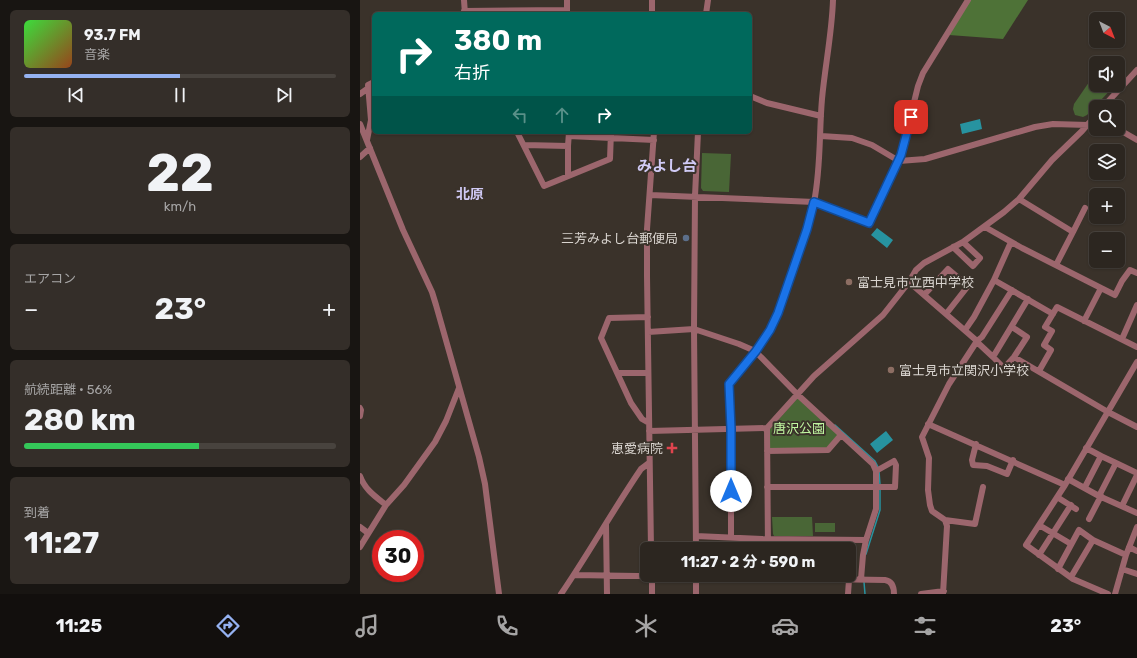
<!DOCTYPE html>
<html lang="ja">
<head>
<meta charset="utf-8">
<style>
	body { margin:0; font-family:Rubik,"Noto Sans JP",sans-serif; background:#342e29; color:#f1f3f6; height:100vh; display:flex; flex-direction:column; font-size:15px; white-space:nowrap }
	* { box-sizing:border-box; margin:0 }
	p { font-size:13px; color:#a6a5a5 }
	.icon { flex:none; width:22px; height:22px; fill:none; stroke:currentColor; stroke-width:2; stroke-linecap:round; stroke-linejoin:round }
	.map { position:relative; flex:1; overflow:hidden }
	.details { display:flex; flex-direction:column; gap:10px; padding:10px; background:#181512; width:360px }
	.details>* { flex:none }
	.banner { position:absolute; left:12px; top:12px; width:380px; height:122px; border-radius:6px; box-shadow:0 1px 3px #0004,0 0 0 1px #48433e; background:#00695c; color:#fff; overflow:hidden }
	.needle { width:26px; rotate:138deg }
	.controls { position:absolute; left:729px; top:12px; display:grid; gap:8px }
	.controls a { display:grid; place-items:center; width:36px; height:36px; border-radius:6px; background:#2c2620; box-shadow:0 1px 3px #0004,0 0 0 1px #48433e; font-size:20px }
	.speed { position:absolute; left:12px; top:530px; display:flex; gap:8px; font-size:20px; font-weight:700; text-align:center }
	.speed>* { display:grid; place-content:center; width:52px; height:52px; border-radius:50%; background:#2c2620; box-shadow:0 1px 3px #0004,0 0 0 1px #48433e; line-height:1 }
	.speed .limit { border:6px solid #d22; background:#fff; color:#111 }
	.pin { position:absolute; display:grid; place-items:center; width:34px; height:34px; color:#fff; margin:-17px; border-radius:8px; box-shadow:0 2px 6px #0006 }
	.me { position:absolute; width:44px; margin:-22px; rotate:0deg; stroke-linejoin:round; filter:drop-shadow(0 0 3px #0008) }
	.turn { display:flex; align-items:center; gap:14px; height:84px; padding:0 16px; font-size:18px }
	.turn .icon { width:52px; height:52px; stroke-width:2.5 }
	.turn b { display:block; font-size:28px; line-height:34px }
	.lanes { display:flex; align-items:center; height:38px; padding:0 16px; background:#0003; justify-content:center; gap:20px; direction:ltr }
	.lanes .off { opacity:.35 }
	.big { font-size:30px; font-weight:700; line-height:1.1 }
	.details .tile { flex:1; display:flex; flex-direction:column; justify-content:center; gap:6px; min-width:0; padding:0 14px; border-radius:6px; background:#342e29 }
	.details .dial { align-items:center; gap:0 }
	.dial b { font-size:52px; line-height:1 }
	.song { display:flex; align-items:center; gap:12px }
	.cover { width:48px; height:48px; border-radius:6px; background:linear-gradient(135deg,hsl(120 70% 55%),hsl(20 70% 35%)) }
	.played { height:4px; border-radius:2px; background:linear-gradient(90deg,#95b2f1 50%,#48433e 50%) }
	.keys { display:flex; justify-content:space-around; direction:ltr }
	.heat { display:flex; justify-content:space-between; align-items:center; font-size:22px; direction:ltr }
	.charge { height:6px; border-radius:3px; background:linear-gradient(90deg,#34c759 56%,#48433e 0) }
	.trip { position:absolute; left:280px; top:542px; width:216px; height:40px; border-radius:6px; background:#2c2620; box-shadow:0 1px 3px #0004,0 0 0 1px #48433e; font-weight:700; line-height:40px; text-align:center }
	.menu { display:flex; height:64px; justify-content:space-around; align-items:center; background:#120f0d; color:#a6a5a5 }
	.menu .icon { width:28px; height:28px }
	.menu .active { color:#95b2f1 }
	.menu b { font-size:18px; color:#f1f3f6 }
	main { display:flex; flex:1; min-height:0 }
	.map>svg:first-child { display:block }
</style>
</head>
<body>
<main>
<section class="details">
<div class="tile">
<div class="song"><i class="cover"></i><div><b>93.7 FM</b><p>音楽</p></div></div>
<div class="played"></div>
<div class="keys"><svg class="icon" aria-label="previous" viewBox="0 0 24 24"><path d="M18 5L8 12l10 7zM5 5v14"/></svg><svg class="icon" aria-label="pause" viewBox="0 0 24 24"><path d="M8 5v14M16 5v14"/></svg><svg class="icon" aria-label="next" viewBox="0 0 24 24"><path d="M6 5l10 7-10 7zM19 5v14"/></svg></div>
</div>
<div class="tile dial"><b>22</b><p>km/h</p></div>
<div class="tile"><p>エアコン</p>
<div class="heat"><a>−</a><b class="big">23°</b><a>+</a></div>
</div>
<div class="tile"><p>航続距離 · 56%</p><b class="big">280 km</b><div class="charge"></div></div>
<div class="tile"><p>到着</p><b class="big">11:27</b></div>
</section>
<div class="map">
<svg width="777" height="594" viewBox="0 0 777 594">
	<rect width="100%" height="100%" fill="#3a322a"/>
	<!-- green -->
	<path fill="#496636" d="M736 72V85H755L727 115 723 117 715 115 713 109 714 104Z
		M342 153 371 154 369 192 343 191 341 188Z
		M437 399H439L479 434 466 448 411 449 409 448 410 429Z
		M412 517H452L453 536H414L413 534Z
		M455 523H475V532H455Z"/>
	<!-- forest -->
	<path fill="#4e7237" d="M610 0H668L643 39 589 35Z"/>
	<!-- water -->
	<path fill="#2793a0" d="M620 119 622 129 602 134 600 124Z
		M517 228 533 240 527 248 511 235Z
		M526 431 533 440 517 453 510 444Z"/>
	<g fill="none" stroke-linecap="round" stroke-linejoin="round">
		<!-- stream -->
		<path stroke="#2793a0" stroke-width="1.5" d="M475 425 515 461 518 467
			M519 471 520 485
			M506 554 520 510V488
			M504 582 505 594"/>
		<!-- minor -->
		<path stroke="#9c666d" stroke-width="6" d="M104 0 105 14
			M207 0V12
			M292 0V14
			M104 11 207 10
			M346 14 348 0
			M0 94 7 89
			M390 96 407 103 461 116
			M743 107 777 70
			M0 124 43 230 72 292 76 305 119 457 125 484 139 594
			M758 129 777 140
			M157 132 184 186 250 159 251 132
			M209 136 294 140
			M461 136 492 138 512 145 539 161 565 159 675 127 693 124 728 125
			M7 140 11 120 8 85 14 82
			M164 145 208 146
			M0 157 10 148
			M208 176V146L209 132
			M290 195 454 202 509 223 541 155 558 86 563 73 608 0
			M659 199 713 232 696 265
			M625 227 662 248 741 288 724 321
			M713 232 725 208
			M593 247 613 266 620 258 603 242
			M634 280 651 242
			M549 282 617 341 589 384 562 437 569 458 568 490 570 505 572 511 585 520 587 526 583 594
			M741 288 755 295 762 281 770 270 777 273
			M564 295 588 269 608 286 586 314
			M288 317 249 318 241 338 271 403 282 419 289 423
			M605 330 614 317 634 280 693 314
			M288 332 334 329 379 344 395 351 438 395 513 464 516 471V509L506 540 503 555 501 579
			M762 339 777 305
			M617 341 622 337 652 290
			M617 342 633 357 668 299
			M633 357 644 368 654 357 667 337 652 327
			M654 357 748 412 777 427
			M679 371 691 350 684 345 692 331 685 327 697 307 777 347
			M259 373H288
			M0 408 1 410 0 416
			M568 424 705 485
			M289 431 407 428
			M616 444 612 460 613 465 627 466 647 474 653 460
			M726 448 741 456
			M407 451 468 450 481 435
			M756 463 777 473
			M0 476C5 490 16 497 26 505
			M708 479 739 496 777 513
			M407 487H535L536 465 534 461 516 471
			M725 487 741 456 756 463 739 496
			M697 497 716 509
			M762 506 777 475
			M729 519 741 496
			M585 520 615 524 623 487
			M246 524 247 594
			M679 525 711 544
			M0 527 8 533
			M336 536 402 539 506 540
			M371 537V429L369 384C383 367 398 350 409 331 421 310 428 286 435 263 442 243 450 223 454 202 461 168 459 133 462 99 465 66 472 33 473 0
			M0 547 26 505 44 485 75 442 86 421 99 388
			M769 547 777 551
			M291 549 287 276V229L294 132
			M336 549 334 329 335 196 338 132
			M408 549 407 428 454 376 523 315 549 282 556 270 564 263 603 242 644 212 659 199 692 160 722 131 736 115
			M679 555 711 505
			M698 569 719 530 733 540 766 555
			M762 569 777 574
			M214 575 525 580C532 581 534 587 534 594
			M292 575V594
			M336 575V594
			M711 577 733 540
			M201 594C229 553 253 510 281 469L289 463
			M488 594 489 580
			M561 594 584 591
			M748 594 713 579 666 545 705 485 777 362
			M755 594 766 555 777 527"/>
	</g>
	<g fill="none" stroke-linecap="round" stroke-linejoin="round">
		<defs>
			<path id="route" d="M371 491V429L369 384 396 351 410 330 418 313 447 229 454 202 509 223 541 155 551 117"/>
		</defs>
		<!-- route casing -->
		<use href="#route" stroke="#114b97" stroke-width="10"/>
		<!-- route -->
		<use href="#route" stroke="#1a73e8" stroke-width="7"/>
	</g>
	<!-- markers -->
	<circle fill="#5c6f8a" stroke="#3a322a" stroke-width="1.5" cx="326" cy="238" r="4"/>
	<g fill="#8d6e63" stroke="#3a322a" stroke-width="1.5">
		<circle cx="489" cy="282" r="4"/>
		<circle cx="531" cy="370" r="4"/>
	</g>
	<path fill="#e0444e" stroke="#3a322a" stroke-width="1.5" d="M310 442h4v4h4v4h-4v4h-4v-4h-4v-4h4z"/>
	<g text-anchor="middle" stroke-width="4" stroke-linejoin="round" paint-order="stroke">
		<!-- poi labels -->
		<g font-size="13" fill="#d9d4cf" stroke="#3a322a" text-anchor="end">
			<text x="318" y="243">三芳みよし台郵便局</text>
			<text x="497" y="287" text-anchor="start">富士見市立西中学校</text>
			<text x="539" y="375" text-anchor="start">富士見市立関沢小学校</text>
			<text x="303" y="453">恵愛病院</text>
		</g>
		<!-- park labels -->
		<g font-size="13" fill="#c0f6a0" stroke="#3a322a">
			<text x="439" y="433">唐沢公園</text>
		</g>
		<!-- neighbourhood labels -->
		<g font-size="14" font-weight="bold" fill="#d0caf5" stroke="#3a322a">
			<text x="110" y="199">北原</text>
		</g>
		<!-- quarter labels -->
		<g font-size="15" font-weight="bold" fill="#d0caf5" stroke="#3a322a">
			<text x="307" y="171">みよし台</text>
		</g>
	</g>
</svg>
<div class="controls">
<a><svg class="needle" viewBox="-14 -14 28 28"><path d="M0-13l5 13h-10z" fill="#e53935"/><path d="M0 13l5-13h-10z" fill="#a6a5a5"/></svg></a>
<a><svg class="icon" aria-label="sound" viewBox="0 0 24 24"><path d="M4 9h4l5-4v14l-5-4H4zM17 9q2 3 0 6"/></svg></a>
<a><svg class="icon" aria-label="search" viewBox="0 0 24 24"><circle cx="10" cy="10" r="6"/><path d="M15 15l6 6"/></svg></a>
<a><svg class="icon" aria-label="layers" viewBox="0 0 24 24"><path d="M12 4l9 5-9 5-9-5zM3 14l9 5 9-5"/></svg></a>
<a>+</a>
<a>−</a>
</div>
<div class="speed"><div class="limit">30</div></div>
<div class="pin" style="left:551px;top:117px;background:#d93025"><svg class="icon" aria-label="arrive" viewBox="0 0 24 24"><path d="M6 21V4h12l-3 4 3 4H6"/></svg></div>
<svg class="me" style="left:371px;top:491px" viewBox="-20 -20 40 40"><circle r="19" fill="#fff"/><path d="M0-13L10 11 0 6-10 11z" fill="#1a73e8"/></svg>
<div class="trip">11:27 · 2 分 · 590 m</div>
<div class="banner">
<div class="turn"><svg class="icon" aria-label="right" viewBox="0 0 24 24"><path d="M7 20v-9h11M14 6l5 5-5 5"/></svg><div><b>380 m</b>右折</div></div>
<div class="lanes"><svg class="icon off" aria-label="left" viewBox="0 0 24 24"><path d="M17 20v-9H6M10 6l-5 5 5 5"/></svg><svg class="icon off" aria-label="ahead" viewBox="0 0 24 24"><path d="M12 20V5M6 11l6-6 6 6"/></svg><svg class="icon" aria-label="right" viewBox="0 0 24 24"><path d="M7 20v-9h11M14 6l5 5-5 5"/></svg></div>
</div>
</div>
</main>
<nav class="menu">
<b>11:25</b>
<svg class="icon active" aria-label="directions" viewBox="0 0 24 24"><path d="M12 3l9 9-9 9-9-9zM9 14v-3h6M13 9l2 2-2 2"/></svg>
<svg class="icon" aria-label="music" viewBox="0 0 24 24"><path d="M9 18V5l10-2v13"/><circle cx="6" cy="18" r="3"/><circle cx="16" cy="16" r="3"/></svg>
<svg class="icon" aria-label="phone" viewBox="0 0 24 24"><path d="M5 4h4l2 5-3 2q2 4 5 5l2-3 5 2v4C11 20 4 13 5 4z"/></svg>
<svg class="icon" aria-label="climate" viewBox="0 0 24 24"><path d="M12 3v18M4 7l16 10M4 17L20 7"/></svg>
<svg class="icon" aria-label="car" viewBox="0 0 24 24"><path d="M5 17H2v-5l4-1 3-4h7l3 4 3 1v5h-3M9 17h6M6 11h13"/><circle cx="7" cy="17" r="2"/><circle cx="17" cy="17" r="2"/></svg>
<svg class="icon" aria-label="filters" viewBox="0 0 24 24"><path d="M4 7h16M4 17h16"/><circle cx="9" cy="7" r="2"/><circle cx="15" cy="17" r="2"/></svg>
<b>23°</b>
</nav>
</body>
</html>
